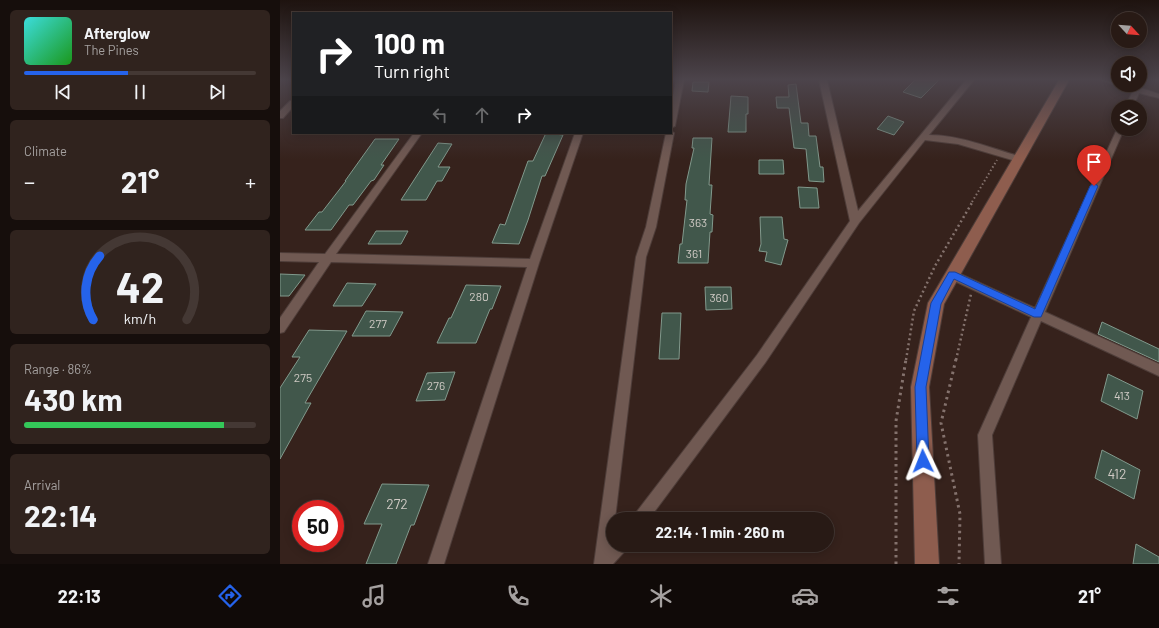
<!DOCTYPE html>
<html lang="en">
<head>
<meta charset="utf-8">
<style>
	body { margin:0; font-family:Barlow,sans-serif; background:#30231e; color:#f1f3f6; height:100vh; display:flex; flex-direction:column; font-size:15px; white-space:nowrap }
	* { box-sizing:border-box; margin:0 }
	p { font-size:13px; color:#a5a1a0 }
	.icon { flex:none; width:22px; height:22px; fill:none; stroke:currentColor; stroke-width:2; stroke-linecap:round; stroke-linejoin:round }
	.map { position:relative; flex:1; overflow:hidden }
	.side { display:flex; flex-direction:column; gap:10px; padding:10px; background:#160e0c; width:280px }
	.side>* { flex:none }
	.guide { position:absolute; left:12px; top:12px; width:380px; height:122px; border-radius:0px; box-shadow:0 2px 10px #0003,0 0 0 1px #443834; background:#202124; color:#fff; overflow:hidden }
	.needle { width:26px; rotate:116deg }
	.controls { position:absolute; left:831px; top:12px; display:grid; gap:8px }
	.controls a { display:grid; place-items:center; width:36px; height:36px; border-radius:50%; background:#281a15; box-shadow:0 2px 10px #0003,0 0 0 1px #443834; font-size:20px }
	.speed { position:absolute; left:12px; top:500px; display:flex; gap:8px; font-size:20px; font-weight:700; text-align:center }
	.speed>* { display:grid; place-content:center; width:52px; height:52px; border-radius:50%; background:#281a15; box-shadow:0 2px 10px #0003,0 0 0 1px #443834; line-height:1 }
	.speed .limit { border:6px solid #d22; background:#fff; color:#111 }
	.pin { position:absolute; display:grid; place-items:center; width:34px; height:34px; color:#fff; margin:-41px -17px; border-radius:50% 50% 50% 0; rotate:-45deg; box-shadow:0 0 4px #0007 }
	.pin .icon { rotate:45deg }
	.me { position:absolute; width:44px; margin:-22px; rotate:358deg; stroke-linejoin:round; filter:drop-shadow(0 0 3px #0008) }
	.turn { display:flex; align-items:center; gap:14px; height:84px; padding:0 16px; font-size:18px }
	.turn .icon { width:52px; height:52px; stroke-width:2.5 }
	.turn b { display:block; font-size:28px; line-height:34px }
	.lanes { display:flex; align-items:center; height:38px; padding:0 16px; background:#0003; justify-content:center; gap:20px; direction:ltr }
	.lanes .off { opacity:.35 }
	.big { font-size:30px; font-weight:700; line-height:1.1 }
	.side .card { flex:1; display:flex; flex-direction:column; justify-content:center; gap:6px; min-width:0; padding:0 14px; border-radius:6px; background:#30231e }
	.side .dial { align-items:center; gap:0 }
	.dial svg { height:104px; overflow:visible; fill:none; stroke:#443834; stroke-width:7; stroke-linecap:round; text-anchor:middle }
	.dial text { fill:#f1f3f6; stroke:none }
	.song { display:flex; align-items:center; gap:12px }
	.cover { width:48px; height:48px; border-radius:6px; background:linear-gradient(135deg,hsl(180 70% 55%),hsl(120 70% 35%)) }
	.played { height:4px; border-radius:2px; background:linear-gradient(90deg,#2563eb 45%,#443834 45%) }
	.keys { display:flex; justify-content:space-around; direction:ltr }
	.heat { display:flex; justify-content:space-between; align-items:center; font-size:22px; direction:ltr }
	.charge { height:6px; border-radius:3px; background:linear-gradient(90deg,#34c759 86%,#443834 0) }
	.trip { position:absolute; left:326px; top:512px; width:228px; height:40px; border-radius:20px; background:#281a15; box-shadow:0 2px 10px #0003,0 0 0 1px #443834; font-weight:700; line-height:40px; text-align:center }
	.tab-bar { display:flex; height:64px; justify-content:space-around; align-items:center; background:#100a08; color:#a5a1a0 }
	.tab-bar .icon { width:28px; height:28px }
	.tab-bar .selected { color:#2563eb }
	.tab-bar b { font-size:18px; color:#f1f3f6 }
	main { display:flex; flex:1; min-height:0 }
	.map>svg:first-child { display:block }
</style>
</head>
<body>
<main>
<section class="side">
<div class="card">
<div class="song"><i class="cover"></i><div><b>Afterglow</b><p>The Pines</p></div></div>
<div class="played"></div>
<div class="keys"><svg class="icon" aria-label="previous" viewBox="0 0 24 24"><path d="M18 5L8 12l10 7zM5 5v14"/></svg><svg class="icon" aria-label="pause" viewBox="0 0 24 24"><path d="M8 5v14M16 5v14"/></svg><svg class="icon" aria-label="next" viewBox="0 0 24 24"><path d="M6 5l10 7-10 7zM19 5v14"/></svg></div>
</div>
<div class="card"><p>Climate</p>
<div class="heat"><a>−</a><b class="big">21°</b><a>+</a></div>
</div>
<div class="card dial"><svg viewBox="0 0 100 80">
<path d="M14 69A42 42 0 1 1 86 69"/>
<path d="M14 69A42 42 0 0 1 19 20" stroke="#2563eb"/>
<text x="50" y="56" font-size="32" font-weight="700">42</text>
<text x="50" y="72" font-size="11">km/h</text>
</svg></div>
<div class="card"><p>Range · 86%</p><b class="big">430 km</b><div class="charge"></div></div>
<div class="card"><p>Arrival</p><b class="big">22:14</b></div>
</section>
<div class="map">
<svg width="879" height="564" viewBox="0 0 879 564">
	<rect width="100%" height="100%" fill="#36221c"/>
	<!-- building -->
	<path fill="#41574b" stroke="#81998c" d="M635 80H659L641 98 623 92Z
		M413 82H429L428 92 412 91Z
		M516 84 521 123H528L529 136H536L540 167H543L544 182 529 181 526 149 514 148 509 108H497L496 97H509L508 85Z
		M451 96 468 97V114H466V132H448Z
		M608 116 624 122 614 135 597 129Z
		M266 133 283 135 265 176H262L248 220 239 244 212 243 220 224 225 225 248 161H253Z
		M413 138H432L429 185H432L430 214 433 215 432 232H430L428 263H398L400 244H402L407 200H405L406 184 414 148H412Z
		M95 139H119L101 165H104L94 180 91 181 73 205H69L51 230H25L39 212H42L66 181H65Z
		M158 143 172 144 158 167H170L162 181H157L146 200H121Z
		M479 160H503L504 174H479Z
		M518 187 537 188 539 208H520Z
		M480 217H502L504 239 508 240 501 265 485 261 487 252 479 251 481 244Z
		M96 231H128L121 244H88Z
		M0 274 25 275 9 296H0Z
		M67 283 96 284 82 306H53Z
		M186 285 221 286 212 309H210L196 343H157L169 318H171Z
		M425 287H451L452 309 426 310Z
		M86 311 123 312 110 336H72Z
		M382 313H401L399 359H379Z
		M822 322 879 349V362L818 334Z
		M29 330 67 331 25 403H31L0 459V388L20 357H12Z
		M175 372 165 400 136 401 147 373Z
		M828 374 863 391 857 419 821 401Z
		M822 450 860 470 854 499 815 478Z
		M102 484 149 485 134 525H131L116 564H86L102 524H84Z
		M856 544 879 557V564H853Z"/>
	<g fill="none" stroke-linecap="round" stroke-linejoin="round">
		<defs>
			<path id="minor" d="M396 80H404L395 126 391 128V106Z
				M539 80H547L578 211 686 80H694L649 135C681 135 713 149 742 157L743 159 739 162 678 144 645 140 579 223 485 363 369 519H352L355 514 477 355 570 221Z
				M821 80 838 82V85L855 86 862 83 863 85 861 88 879 94V98L859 93 853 107H845L853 91Z
				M10 101H13V107L3 118H0V111Z
				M838 127V129H844L765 312 879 364V376L761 321 712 435 721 564H705L698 435 751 317 668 278 667 275 668 272 672 271 676 272 755 308Z
				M391 131 394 133 376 227 366 257 335 519H333V545H347L345 551 333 564H314L356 257 366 227 386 133H391Z
				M134 133H142L56 254 250 259 295 133H303L259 263 164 564H148L247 267 51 262 4 332 0 333V318L39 262 0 261V253L45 254Z"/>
			<path id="secondary" d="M779 80H789L664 304 649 387 659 564H635L631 387 648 303Z"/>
		</defs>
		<!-- minor casing -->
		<use href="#minor" stroke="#4e3d39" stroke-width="2"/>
		<!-- secondary casing -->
		<use href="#secondary" stroke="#4e3d39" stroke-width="2"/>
		<!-- path-far2 -->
		<path stroke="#84726d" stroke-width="2" stroke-dasharray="1.5 2.5" stroke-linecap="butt" d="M692 202 717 160"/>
		<!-- path-far1 -->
		<path stroke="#84726d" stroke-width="2.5" stroke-dasharray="2 3" stroke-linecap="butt" d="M626 360 634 311 655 266 693 201
			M676 360 691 294"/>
		<!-- path -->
		<path stroke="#84726d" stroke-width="3" stroke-dasharray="2.5 4" stroke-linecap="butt" d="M676 359 661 423 680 514 679 564
			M616 564V421L626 359"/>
		<!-- minor -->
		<use href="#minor" fill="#705952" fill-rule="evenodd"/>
		<!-- secondary -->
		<use href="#secondary" fill="#8e5d4e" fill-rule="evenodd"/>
	</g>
	<!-- sky -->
	<linearGradient id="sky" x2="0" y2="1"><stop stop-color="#1e130f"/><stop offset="0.5" stop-color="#4c444b"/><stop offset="1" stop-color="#4c444b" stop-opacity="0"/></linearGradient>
	<rect width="879" height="159" fill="url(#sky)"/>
	<!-- route -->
	<path fill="#2563eb" stroke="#184099" d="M814 183 818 186 761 317H754L674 279 661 304 646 387 649 461 647 465 643 467 639 465 637 461 635 387 651 303 669 272H675L755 309 810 186Z"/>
	<g text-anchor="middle" stroke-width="4" stroke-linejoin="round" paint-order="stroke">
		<!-- number labels -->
		<g font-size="12" fill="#cfcac4">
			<text x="418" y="227">363</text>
			<text x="414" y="258">361</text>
			<text x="199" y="301">280</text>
			<text x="439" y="302">360</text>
			<text x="98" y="328">277</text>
			<text x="23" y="382">275</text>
			<text x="156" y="390">276</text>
			<text x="842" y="400">413</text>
		</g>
		<!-- near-number labels -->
		<g font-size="14" fill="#cfcac4">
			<text x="837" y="479">412</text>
			<text x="117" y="509">272</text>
		</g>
	</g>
</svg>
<div class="controls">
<a><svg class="needle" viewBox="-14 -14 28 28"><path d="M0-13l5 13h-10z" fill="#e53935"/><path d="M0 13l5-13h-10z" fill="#a5a1a0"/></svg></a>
<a><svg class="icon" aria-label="sound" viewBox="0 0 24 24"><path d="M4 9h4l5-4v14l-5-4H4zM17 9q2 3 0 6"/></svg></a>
<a><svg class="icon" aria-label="layers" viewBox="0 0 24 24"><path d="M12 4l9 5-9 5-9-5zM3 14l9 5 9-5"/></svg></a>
</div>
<div class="speed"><div class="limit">50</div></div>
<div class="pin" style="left:814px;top:186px;background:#d93025"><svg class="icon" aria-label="arrive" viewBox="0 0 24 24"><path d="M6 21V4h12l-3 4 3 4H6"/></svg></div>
<svg class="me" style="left:643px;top:461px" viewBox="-20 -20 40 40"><path d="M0-17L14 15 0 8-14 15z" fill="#2563eb" stroke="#fff" stroke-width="4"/></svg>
<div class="trip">22:14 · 1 min · 260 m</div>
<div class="guide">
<div class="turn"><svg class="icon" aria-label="right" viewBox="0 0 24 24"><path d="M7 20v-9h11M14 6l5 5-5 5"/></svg><div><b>100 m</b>Turn right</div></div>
<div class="lanes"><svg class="icon off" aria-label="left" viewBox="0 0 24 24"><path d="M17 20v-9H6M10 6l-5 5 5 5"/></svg><svg class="icon off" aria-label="ahead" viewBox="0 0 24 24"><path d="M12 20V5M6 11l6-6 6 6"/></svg><svg class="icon" aria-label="right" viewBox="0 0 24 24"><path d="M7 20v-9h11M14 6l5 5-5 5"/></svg></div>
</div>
</div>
</main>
<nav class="tab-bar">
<b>22:13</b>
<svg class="icon selected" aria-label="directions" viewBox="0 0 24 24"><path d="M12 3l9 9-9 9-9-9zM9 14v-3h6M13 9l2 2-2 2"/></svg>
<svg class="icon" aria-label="music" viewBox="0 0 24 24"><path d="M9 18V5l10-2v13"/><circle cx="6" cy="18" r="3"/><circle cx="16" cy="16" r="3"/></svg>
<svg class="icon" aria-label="phone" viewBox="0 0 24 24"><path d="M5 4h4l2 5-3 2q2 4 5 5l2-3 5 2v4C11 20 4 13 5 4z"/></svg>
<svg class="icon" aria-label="climate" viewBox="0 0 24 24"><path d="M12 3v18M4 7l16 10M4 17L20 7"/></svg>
<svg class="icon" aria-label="car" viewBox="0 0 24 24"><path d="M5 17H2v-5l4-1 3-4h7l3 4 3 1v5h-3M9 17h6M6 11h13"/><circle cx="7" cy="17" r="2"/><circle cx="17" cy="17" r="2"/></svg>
<svg class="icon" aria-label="filters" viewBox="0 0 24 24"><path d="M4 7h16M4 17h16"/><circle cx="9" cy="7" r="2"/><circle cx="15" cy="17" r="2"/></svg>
<b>21°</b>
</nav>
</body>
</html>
